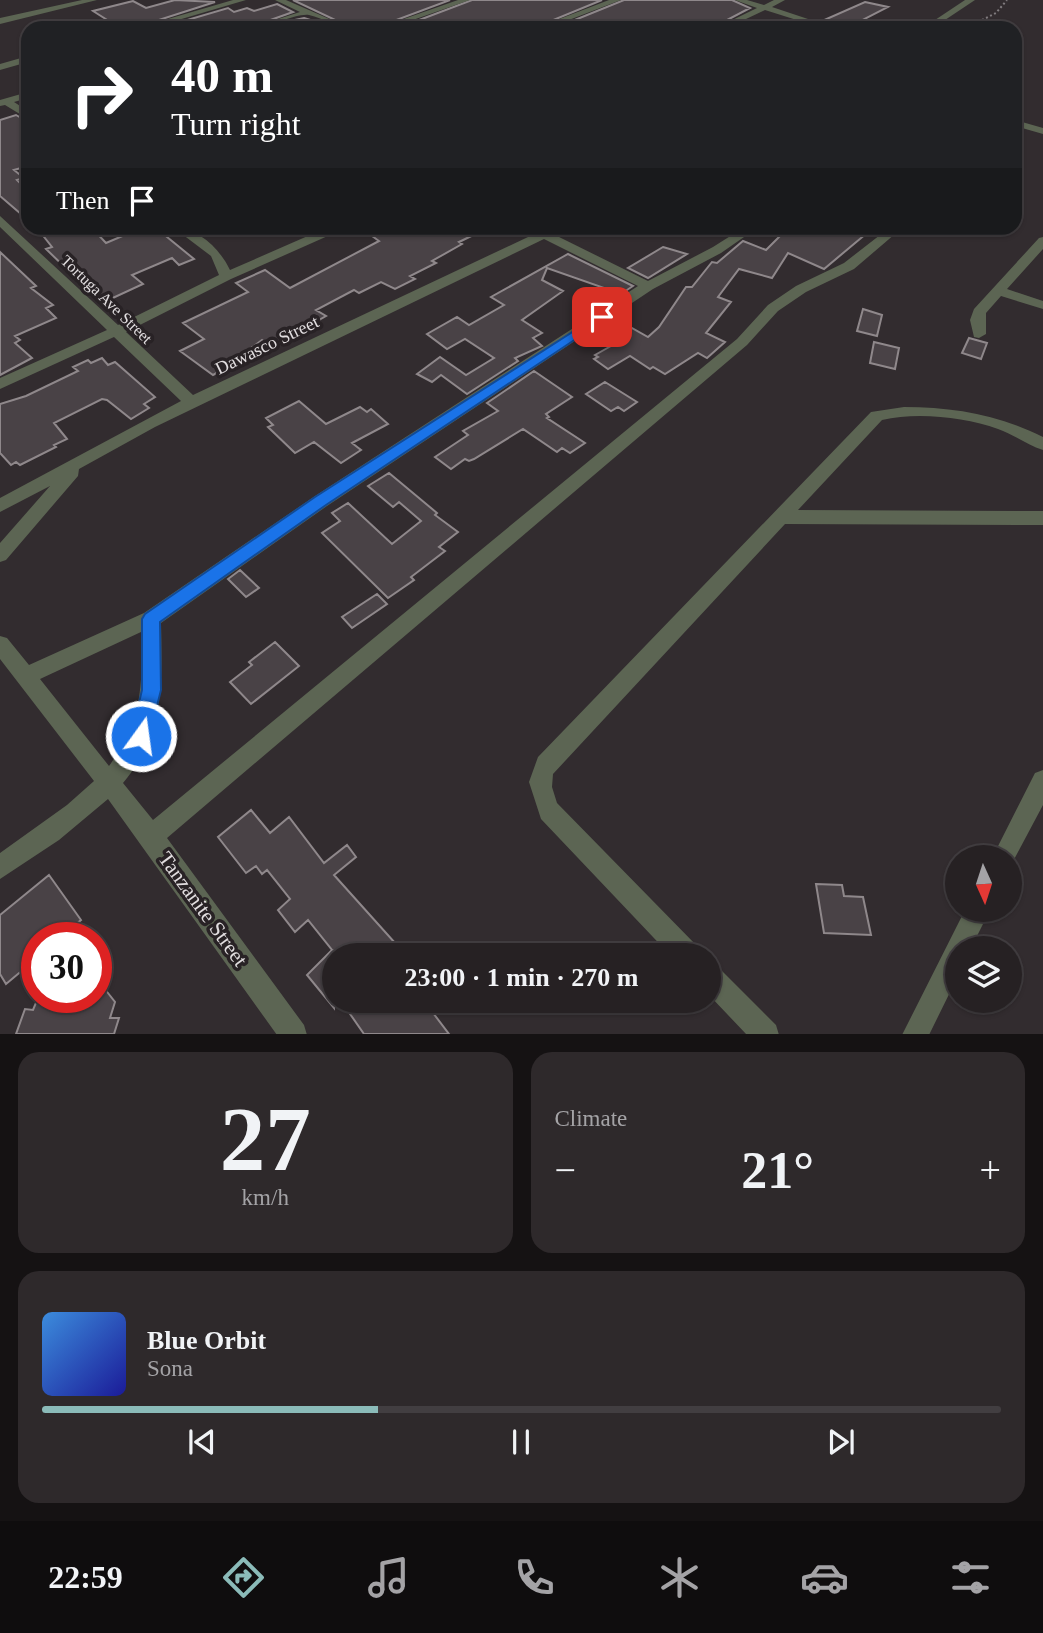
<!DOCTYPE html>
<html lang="en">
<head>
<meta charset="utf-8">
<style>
	body { margin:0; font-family:Georgia,serif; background:#2e292b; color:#f1f3f6; height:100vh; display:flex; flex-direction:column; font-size:26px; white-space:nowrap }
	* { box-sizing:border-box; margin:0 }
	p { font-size:23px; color:#a4a3a6 }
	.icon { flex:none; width:38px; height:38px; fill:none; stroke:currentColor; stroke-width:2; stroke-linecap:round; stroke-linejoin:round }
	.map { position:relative; height:1034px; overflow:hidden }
	.sheet { display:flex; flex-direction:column; gap:18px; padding:18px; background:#151213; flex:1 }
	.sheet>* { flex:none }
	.banner { position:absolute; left:21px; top:21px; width:1001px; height:214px; border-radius:21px; box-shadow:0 2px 5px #0004,0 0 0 2px #423e41; background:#202124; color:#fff; overflow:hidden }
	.needle { width:46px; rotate:177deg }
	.fabs { position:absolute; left:945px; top:845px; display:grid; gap:14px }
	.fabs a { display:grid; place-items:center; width:77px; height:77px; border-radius:50%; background:#262123; box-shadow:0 2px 5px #0004,0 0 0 2px #423e41; font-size:35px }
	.speed { position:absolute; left:21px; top:922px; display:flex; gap:14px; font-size:35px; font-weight:700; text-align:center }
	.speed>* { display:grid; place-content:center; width:91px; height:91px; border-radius:50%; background:#262123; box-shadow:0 2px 5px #0004,0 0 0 2px #423e41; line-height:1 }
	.speed .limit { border:10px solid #d22; background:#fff; color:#111 }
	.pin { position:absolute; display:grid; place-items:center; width:60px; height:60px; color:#fff; margin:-30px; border-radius:14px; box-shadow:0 4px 10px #0006 }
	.me { position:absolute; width:77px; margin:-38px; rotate:14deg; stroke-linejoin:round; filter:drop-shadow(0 0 5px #0008) }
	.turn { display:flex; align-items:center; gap:24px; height:147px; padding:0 35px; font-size:32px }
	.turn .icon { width:91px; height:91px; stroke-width:2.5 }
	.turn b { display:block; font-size:49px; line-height:60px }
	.then { display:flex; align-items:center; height:66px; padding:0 35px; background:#0003; gap:14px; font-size:26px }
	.big { font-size:52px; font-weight:600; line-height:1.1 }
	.sheet .widget { flex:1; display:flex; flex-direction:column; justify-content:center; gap:10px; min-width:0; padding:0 24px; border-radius:21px; background:#2e292b }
	.sheet .dial { align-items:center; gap:0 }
	.dial b { font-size:91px; line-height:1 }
	.song { display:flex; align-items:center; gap:21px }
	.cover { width:84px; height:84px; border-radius:10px; background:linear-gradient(135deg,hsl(210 70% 55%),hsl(240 70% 35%)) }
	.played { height:7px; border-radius:4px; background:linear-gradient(90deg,#8bbbb9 35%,#423e41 35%) }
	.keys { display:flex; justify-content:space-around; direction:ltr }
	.heat { display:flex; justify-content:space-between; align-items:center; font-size:38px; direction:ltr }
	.sheet .tiles { flex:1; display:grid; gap:18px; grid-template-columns:1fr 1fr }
	.widget:last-child { grid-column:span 2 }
	.trip { position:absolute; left:322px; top:943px; width:399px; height:70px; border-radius:35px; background:#262123; box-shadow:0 2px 5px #0004,0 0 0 2px #423e41; font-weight:600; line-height:70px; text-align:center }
	.menu { display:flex; height:112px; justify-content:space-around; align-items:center; background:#0f0d0e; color:#a4a3a6 }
	.menu .icon { width:49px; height:49px }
	.menu .active { color:#8bbbb9 }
	.menu b { font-size:32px; color:#f1f3f6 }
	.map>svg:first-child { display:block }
</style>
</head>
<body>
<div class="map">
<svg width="1043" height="1035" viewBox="0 0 1043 1035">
	<rect width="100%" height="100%" fill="#322c2f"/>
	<!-- building -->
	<path fill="#494246" stroke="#8f888b" stroke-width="2" d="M175 0 215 2 134 28H120L93 11 133 1 146 8Z
		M293 0H450L375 28H352Z
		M472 0H602L534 28H477L466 24 454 28H398Z
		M624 0H732L750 8 712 28H555Z
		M865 2 888 7 855 24 851 22 850 28H838L822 21Z
		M277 4 293 12 248 28H160L228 8 234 12 247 8 254 11Z
		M304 18 336 28H266L290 21Z
		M16 115 28 122V166L14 170 24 178 17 180 28 191V220L0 196V120Z
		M37 228H92L106 243 139 229 141 231 149 228 152 231 156 228 194 259 179 265 172 258 132 275 143 284 102 303 46 249 52 247Z
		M382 228H488L459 242 462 244 432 261 436 263 410 276 415 279 395 289 381 282 359 293 354 290 316 310 326 316 271 347 262 340 228 365 230 366 213 375 180 351 204 339 183 323 248 292 236 283 265 270 290 288 379 241 368 233Z
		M788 228H873L824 269 788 253 772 278 739 269 718 297 731 302 706 333 725 342 707 358 698 353 665 374 653 367 650 369 630 356 608 369 594 359 598 357 595 355 618 342 613 339 630 327 648 337 659 327 686 287H692L712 262 717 263 743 241 766 250Z
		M663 247 687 254 648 278 628 268Z
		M0 252 36 286 31 288 53 305 46 308 56 318 15 336 20 340 15 343 32 358 0 375Z
		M568 254 633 286 621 294 547 268 542 280 563 291 522 320 542 333 533 338 542 346 515 358 518 361 467 394 441 375 432 382 417 374 440 357 466 375 494 358 465 339 447 349 427 334 457 317 469 325 504 305 491 297Z
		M863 309 882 315 877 336 857 331Z
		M969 338 987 343 981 359 962 353Z
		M874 342 899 348 895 369 870 363Z
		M102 358 108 365 115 362 155 397 144 404 149 408 131 419 107 400 102 399 54 423 67 439 54 445 56 447 20 465 16 462 11 465 0 453V404L26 396 78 371 73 367 88 360 91 363Z
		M534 371 572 397 546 414 549 417 547 418 585 443 570 453 562 448 557 452 523 429 474 459 469 461 465 459 451 469 435 457 468 435 463 431 498 411 487 403Z
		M605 382 637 402 624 411 618 407 611 411 586 394Z
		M299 401 326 424 360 407 367 412 371 409 388 424 352 443 361 450 341 463 314 442 295 453 268 427 273 425 266 418Z
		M389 473 437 513 435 515 458 532 439 547 445 551 411 577 414 580 388 598 322 533 340 521 332 513 348 503 392 544 421 521 399 502 393 507 368 486Z
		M240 570 259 588 246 597 228 579Z
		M377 594 387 604 352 628 342 617Z
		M275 642 299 666 251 704 230 682 252 665 249 662Z
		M251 810 270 833 289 817 324 863 347 845 356 857 334 875 396 944 386 956H337L334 952V1008L307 975 332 950 308 920 295 932 278 910 290 899 267 870 262 874 256 866 246 873 218 837Z
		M49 875 81 920 60 938H37V958L6 984 0 974V915Z
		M816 884 842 885 844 896 863 897 871 935 824 933Z
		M104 988 115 1002 110 1018H119L114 1034H16L25 1009 33 1010 38 998H96Z
		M341 1001H424L449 1034H364Z"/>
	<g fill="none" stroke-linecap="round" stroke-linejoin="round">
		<!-- path -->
		<path stroke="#817c7f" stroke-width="2" stroke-dasharray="2 2.5" stroke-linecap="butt" d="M982 20 996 13 1007 0"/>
		<!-- minor -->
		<path fill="#5c6553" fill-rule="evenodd" d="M82 0H97L0 24V18Z
			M233 0H246L151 28H137Z
			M275 0H286L350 28C334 28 324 18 309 15 296 13 267 28 250 28L300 12Z
			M458 0H470L390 28H378Z
			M609 0H621L548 28H536Z
			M735 0H747L764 5 774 0H785L772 7 835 28H822L765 10 727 28H716L757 8Z
			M965 0H975L933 28H923Z
			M28 56V62L0 70V64Z
			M28 92V98L14 102 28 111V119L5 105 0 106V100Z
			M1015 120 1043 128V134L1015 126Z
			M0 216 118 325 219 275 211 256 174 228C199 228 220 249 230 270L326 228H341L339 231 231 279 126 332 193 395 547 228H562L553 234 648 281 713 247 743 228H757L721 253 653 289 327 506 161 623C162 683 165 733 123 783L153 820 737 339 768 305 796 286 844 263 889 228H902L854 269 806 292 778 311 747 345 167 838 304 1025 307 1035H277L108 799 59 840 0 879V853L67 805 94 781 0 659V636L7 638 29 665 144 613 315 496 638 286 544 239 155 427 79 469 78 476 6 560 0 562V543L50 486 0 512V498L181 401 114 337 0 389V378L107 330 0 227ZM141 632C143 686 142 721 109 766L40 679Z
			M1043 237V249L1007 289 1043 301V309L1001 296 986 313V334L979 338 974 337 970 320 974 309 1039 238Z
			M904 407C954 407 999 415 1043 437V450C1027 445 1013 434 998 429 964 417 917 412 882 420L798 510 1043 511V525L785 524 553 774 552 787 557 803 698 947 702 956H671L541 819 529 782 538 757 871 412Z
			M1043 770V805L1010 867V858H992L1035 773Z
			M965 910H990L971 948H957V978L929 1035H902Z
			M709 963 718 967 776 1025 779 1035H747L709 995Z"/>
	</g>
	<!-- route -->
	<path fill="#1a73e8" stroke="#114b97" stroke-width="2" d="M602 313 606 314V319L326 505 160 622 161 690 148 742 141 745 134 742 131 736 142 690V619L145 614 315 497Z"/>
	<g text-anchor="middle" stroke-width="7" stroke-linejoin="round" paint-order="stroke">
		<!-- far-street labels -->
		<g font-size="16" fill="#e1dddf" stroke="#282225">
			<text transform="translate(107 299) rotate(44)" y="6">Tortuga Ave Street</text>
		</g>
		<!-- street labels -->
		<g font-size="18" fill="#e1dddf" stroke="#282225">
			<text transform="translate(267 345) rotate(-26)" y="6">Dawasco Street</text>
		</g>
		<!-- near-street labels -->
		<g font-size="21" fill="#e1dddf" stroke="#282225">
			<text transform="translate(203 909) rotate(54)" y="7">Tanzanite Street</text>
		</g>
	</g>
</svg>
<div class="fabs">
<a><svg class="needle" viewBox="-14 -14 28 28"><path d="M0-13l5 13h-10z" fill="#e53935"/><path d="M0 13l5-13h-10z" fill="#a4a3a6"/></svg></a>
<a><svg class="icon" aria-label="layers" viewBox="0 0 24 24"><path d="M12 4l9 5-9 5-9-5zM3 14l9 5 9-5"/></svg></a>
</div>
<div class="speed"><div class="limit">30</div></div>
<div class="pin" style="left:602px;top:317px;background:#d93025"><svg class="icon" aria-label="arrive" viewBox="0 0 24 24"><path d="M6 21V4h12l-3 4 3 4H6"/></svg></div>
<svg class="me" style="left:141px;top:736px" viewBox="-20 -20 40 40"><circle r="17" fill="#1a73e8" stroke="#fff" stroke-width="3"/><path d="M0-11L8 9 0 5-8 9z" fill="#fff"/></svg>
<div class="trip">23:00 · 1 min · 270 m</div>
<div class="banner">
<div class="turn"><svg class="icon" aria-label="right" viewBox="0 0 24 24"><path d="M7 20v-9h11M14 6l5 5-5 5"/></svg><div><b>40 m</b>Turn right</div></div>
<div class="then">Then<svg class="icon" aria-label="arrive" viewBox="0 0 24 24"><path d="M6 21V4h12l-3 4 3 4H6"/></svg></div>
</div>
</div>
<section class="sheet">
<div class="tiles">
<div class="widget dial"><b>27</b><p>km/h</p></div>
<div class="widget"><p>Climate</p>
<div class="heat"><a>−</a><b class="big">21°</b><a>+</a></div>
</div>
<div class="widget">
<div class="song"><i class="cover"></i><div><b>Blue Orbit</b><p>Sona</p></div></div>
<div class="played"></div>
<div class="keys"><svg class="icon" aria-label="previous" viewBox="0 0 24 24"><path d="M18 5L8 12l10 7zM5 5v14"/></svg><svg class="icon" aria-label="pause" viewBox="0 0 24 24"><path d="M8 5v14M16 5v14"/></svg><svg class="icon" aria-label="next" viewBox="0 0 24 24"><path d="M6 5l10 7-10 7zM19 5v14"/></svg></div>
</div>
</div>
</section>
<nav class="menu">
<b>22:59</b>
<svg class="icon active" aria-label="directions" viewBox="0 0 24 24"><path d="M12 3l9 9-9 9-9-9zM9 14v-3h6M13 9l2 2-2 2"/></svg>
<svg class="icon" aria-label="music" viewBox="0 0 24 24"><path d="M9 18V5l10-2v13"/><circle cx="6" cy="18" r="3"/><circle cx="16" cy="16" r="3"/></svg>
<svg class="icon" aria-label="phone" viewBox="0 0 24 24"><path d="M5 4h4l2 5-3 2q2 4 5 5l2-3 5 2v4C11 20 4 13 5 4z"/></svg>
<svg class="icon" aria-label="climate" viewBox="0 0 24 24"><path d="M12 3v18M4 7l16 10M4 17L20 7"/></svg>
<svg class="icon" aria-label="car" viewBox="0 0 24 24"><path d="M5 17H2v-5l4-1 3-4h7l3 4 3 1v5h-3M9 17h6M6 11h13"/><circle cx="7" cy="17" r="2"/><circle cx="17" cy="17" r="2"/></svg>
<svg class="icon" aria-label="filters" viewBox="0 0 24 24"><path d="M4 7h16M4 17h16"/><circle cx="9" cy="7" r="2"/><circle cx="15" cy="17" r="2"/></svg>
</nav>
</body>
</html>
